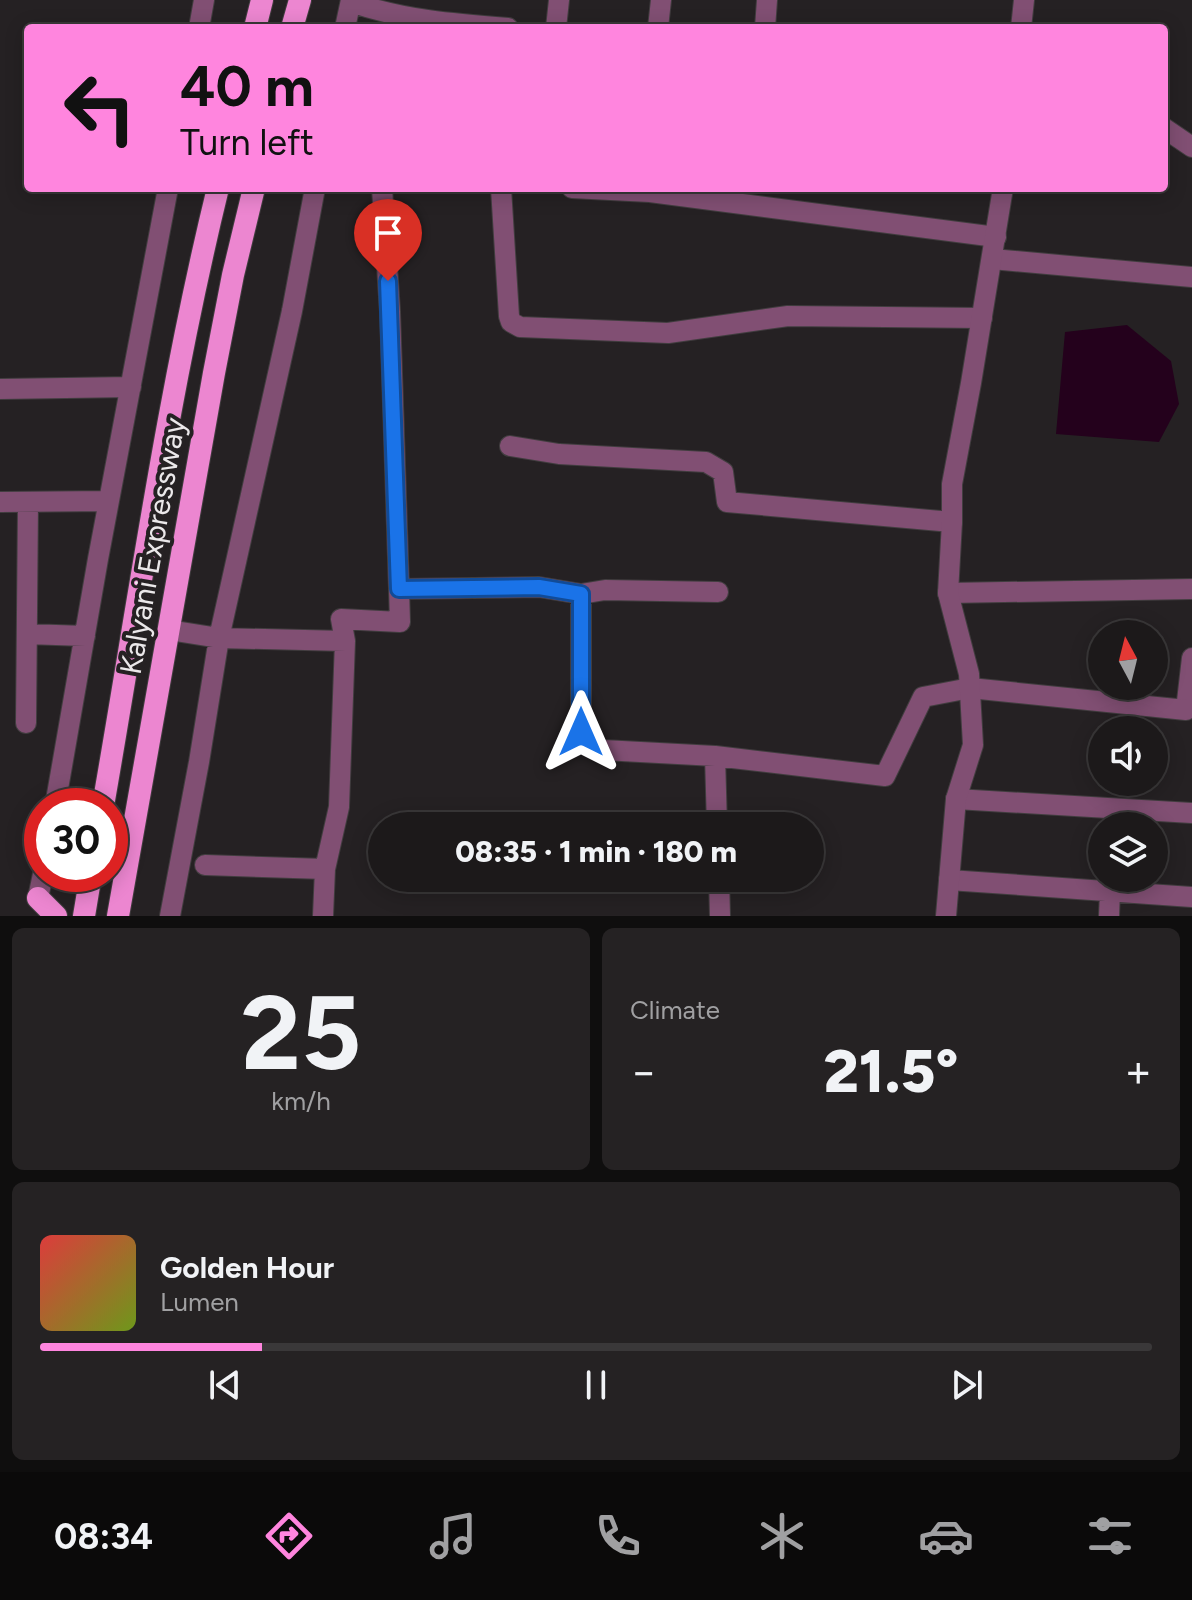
<!DOCTYPE html>
<html lang="en">
<head>
<meta charset="utf-8">
<style>
	body { margin:0; font-family:Figtree,sans-serif; background:#252223; color:#f1f3f6; height:100vh; display:flex; flex-direction:column; font-size:30px; white-space:nowrap }
	* { box-sizing:border-box; margin:0 }
	p { font-size:26px; color:#a0a0a2 }
	.icon { flex:none; width:44px; height:44px; fill:none; stroke:currentColor; stroke-width:2; stroke-linecap:round; stroke-linejoin:round }
	.map { position:relative; height:916px; overflow:hidden }
	.drawer { display:flex; flex-direction:column; gap:12px; padding:12px; background:#0f0e0e; flex:1 }
	.drawer>* { flex:none }
	.top-card { position:absolute; left:24px; top:24px; width:1144px; height:168px; border-radius:8px; box-shadow:0 4px 20px #0003,0 0 0 2px #3a3839; background:#ff85de; color:#111; overflow:hidden }
	.needle { width:52px; rotate:353deg }
	.controls { position:absolute; left:1088px; top:620px; display:grid; gap:16px }
	.controls a { display:grid; place-items:center; width:80px; height:80px; border-radius:50%; background:#1c191a; box-shadow:0 4px 20px #0003,0 0 0 2px #3a3839; font-size:40px }
	.speed { position:absolute; left:24px; top:788px; display:flex; gap:16px; font-size:40px; font-weight:700; text-align:center }
	.speed>* { display:grid; place-content:center; width:104px; height:104px; border-radius:50%; background:#1c191a; box-shadow:0 4px 20px #0003,0 0 0 2px #3a3839; line-height:1 }
	.speed .limit { border:12px solid #d22; background:#fff; color:#111 }
	.pin { position:absolute; display:grid; place-items:center; width:68px; height:68px; color:#fff; margin:-82px -34px; border-radius:50% 50% 50% 0; rotate:-45deg; box-shadow:0 0 8px #0007 }
	.pin .icon { rotate:45deg }
	.me { position:absolute; width:88px; margin:-44px; rotate:0deg; stroke-linejoin:round; filter:drop-shadow(0 0 6px #0008) }
	.turn { display:flex; align-items:center; gap:28px; height:168px; padding:0 24px; font-size:36px }
	.turn .icon { width:104px; height:104px; stroke-width:2.5 }
	.turn b { display:block; font-size:56px; line-height:68px }
	.big { font-size:60px; font-weight:800; line-height:1.1 }
	.drawer .card { flex:1; display:flex; flex-direction:column; justify-content:center; gap:12px; min-width:0; padding:0 28px; border-radius:12px; background:#252223 }
	.drawer .dial { align-items:center; gap:0 }
	.dial b { font-size:104px; line-height:1 }
	.song { display:flex; align-items:center; gap:24px }
	.cover { width:96px; height:96px; border-radius:12px; background:linear-gradient(135deg,hsl(0 70% 55%),hsl(80 70% 35%)) }
	.played { height:8px; border-radius:4px; background:linear-gradient(90deg,#ff85de 20%,#3a3839 20%) }
	.keys { display:flex; justify-content:space-around; direction:ltr }
	.heat { display:flex; justify-content:space-between; align-items:center; font-size:44px; direction:ltr }
	.drawer .tiles { flex:1; display:grid; gap:12px; grid-template-columns:1fr 1fr }
	.card:last-child { grid-column:span 2 }
	.trip { position:absolute; left:368px; top:812px; width:456px; height:80px; border-radius:40px; background:#1c191a; box-shadow:0 4px 20px #0003,0 0 0 2px #3a3839; font-weight:800; line-height:80px; text-align:center }
	.menu { display:flex; height:128px; justify-content:space-around; align-items:center; background:#0b0a0a; color:#a0a0a2 }
	.menu .icon { width:56px; height:56px }
	.menu .on { color:#ff85de }
	.menu b { font-size:36px; color:#f1f3f6 }
	.map>svg:first-child { display:block }
</style>
</head>
<body>
<div class="map">
<svg width="1192" height="916" viewBox="0 0 1192 916">
	<rect width="100%" height="100%" fill="#252123"/>
	<!-- water -->
	<path fill="#24011c" d="M1127 325 1171 361 1179 404 1159 442 1056 434 1065 332Z"/>
	<g fill="none" stroke-linecap="round" stroke-linejoin="round">
		<defs>
			<path id="minor" d="M351 2C403 20 454 24 508 28
				M199 28 204 0
				M345 28 351 0
				M556 28 559 0
				M658 28 661 0
				M765 28 767 0
				M1164 128 1192 147
				M382 188 390 312 399 589 539 587 581 594V732C585 744 590 747 603 750L715 756 717 826
				M501 188 509 316 511 322 520 327 668 333 788 316 982 318
				M572 188 650 192 996 237
				M992 259 1192 277
				M0 389 131 387
				M510 446 559 454 706 462 723 472 727 502 952 522
				M0 502 109 501
				M948 593 1192 589
				M581 594 605 590 718 592
				M169 630 219 638 345 641 341 619 400 622 399 589
				M27 634 85 636
				M26 723 28 502
				M715 756 885 776 923 697 970 688 1186 710 1192 658
				M956 799 1192 813
				M55 806 98 559 168 188
				M205 865 325 869 323 916
				M325 869 339 807 345 641
				M719 878 720 916
				M949 880 1192 897
				M38 898 43 874
				M170 916 199 762 219 638 292 311 315 188
				M1109 916 1110 891"/>
			<path id="tertiary" d="M1021 28 1024 0
				M946 916 956 799 973 745 969 674 948 593 952 522V484L971 383 1003 188"/>
			<path id="trunk" d="M255 28 262 0
				M292 28 300 0
				M103 806C139 600 168 392 218 188
				M38 898 56 916
				M84 916 91 874
				M118 916 214 373 233 275 254 188"/>
		</defs>
		<!-- minor casing -->
		<use href="#minor" stroke="#413d3f" stroke-width="22"/>
		<!-- tertiary casing -->
		<use href="#tertiary" stroke="#413d3f" stroke-width="22"/>
		<!-- trunk casing -->
		<use href="#trunk" stroke="#413d3f" stroke-width="24"/>
		<!-- minor -->
		<use href="#minor" stroke="#814f73" stroke-width="20"/>
		<!-- tertiary -->
		<use href="#tertiary" stroke="#814f73" stroke-width="20"/>
		<!-- trunk -->
		<use href="#trunk" stroke="#ec86d0" stroke-width="22"/>
	</g>
	<g fill="none" stroke-linecap="round" stroke-linejoin="round">
		<defs>
			<path id="route" d="M388 281 399 589 539 587 581 594V732"/>
		</defs>
		<!-- route casing -->
		<use href="#route" stroke="#114b97" stroke-width="20"/>
		<!-- route -->
		<use href="#route" stroke="#1a73e8" stroke-width="14"/>
	</g>
	<g text-anchor="middle" stroke-width="8" stroke-linejoin="round" paint-order="stroke">
		<!-- street labels -->
		<g font-size="30" fill="#ebe8ea" stroke="#252123">
			<text transform="translate(153 546) rotate(-80)" y="10">Kalyani Expressway</text>
		</g>
	</g>
</svg>
<div class="controls">
<a><svg class="needle" viewBox="-14 -14 28 28"><path d="M0-13l5 13h-10z" fill="#e53935"/><path d="M0 13l5-13h-10z" fill="#a0a0a2"/></svg></a>
<a><svg class="icon" aria-label="sound" viewBox="0 0 24 24"><path d="M4 9h4l5-4v14l-5-4H4zM17 9q2 3 0 6"/></svg></a>
<a><svg class="icon" aria-label="layers" viewBox="0 0 24 24"><path d="M12 4l9 5-9 5-9-5zM3 14l9 5 9-5"/></svg></a>
</div>
<div class="speed"><div class="limit">30</div></div>
<div class="pin" style="left:388px;top:281px;background:#d93025"><svg class="icon" aria-label="arrive" viewBox="0 0 24 24"><path d="M6 21V4h12l-3 4 3 4H6"/></svg></div>
<svg class="me" style="left:581px;top:732px" viewBox="-20 -20 40 40"><path d="M0-17L14 15 0 8-14 15z" fill="#1a73e8" stroke="#fff" stroke-width="4"/></svg>
<div class="trip">08:35 · 1 min · 180 m</div>
<div class="top-card">
<div class="turn"><svg class="icon" aria-label="left" viewBox="0 0 24 24"><path d="M17 20v-9H6M10 6l-5 5 5 5"/></svg><div><b>40 m</b>Turn left</div></div>
</div>
</div>
<section class="drawer">
<div class="tiles">
<div class="card dial"><b>25</b><p>km/h</p></div>
<div class="card"><p>Climate</p>
<div class="heat"><a>−</a><b class="big">21.5°</b><a>+</a></div>
</div>
<div class="card">
<div class="song"><i class="cover"></i><div><b>Golden Hour</b><p>Lumen</p></div></div>
<div class="played"></div>
<div class="keys"><svg class="icon" aria-label="previous" viewBox="0 0 24 24"><path d="M18 5L8 12l10 7zM5 5v14"/></svg><svg class="icon" aria-label="pause" viewBox="0 0 24 24"><path d="M8 5v14M16 5v14"/></svg><svg class="icon" aria-label="next" viewBox="0 0 24 24"><path d="M6 5l10 7-10 7zM19 5v14"/></svg></div>
</div>
</div>
</section>
<nav class="menu">
<b>08:34</b>
<svg class="icon on" aria-label="directions" viewBox="0 0 24 24"><path d="M12 3l9 9-9 9-9-9zM9 14v-3h6M13 9l2 2-2 2"/></svg>
<svg class="icon" aria-label="music" viewBox="0 0 24 24"><path d="M9 18V5l10-2v13"/><circle cx="6" cy="18" r="3"/><circle cx="16" cy="16" r="3"/></svg>
<svg class="icon" aria-label="phone" viewBox="0 0 24 24"><path d="M5 4h4l2 5-3 2q2 4 5 5l2-3 5 2v4C11 20 4 13 5 4z"/></svg>
<svg class="icon" aria-label="climate" viewBox="0 0 24 24"><path d="M12 3v18M4 7l16 10M4 17L20 7"/></svg>
<svg class="icon" aria-label="car" viewBox="0 0 24 24"><path d="M5 17H2v-5l4-1 3-4h7l3 4 3 1v5h-3M9 17h6M6 11h13"/><circle cx="7" cy="17" r="2"/><circle cx="17" cy="17" r="2"/></svg>
<svg class="icon" aria-label="filters" viewBox="0 0 24 24"><path d="M4 7h16M4 17h16"/><circle cx="9" cy="7" r="2"/><circle cx="15" cy="17" r="2"/></svg>
</nav>
</body>
</html>
